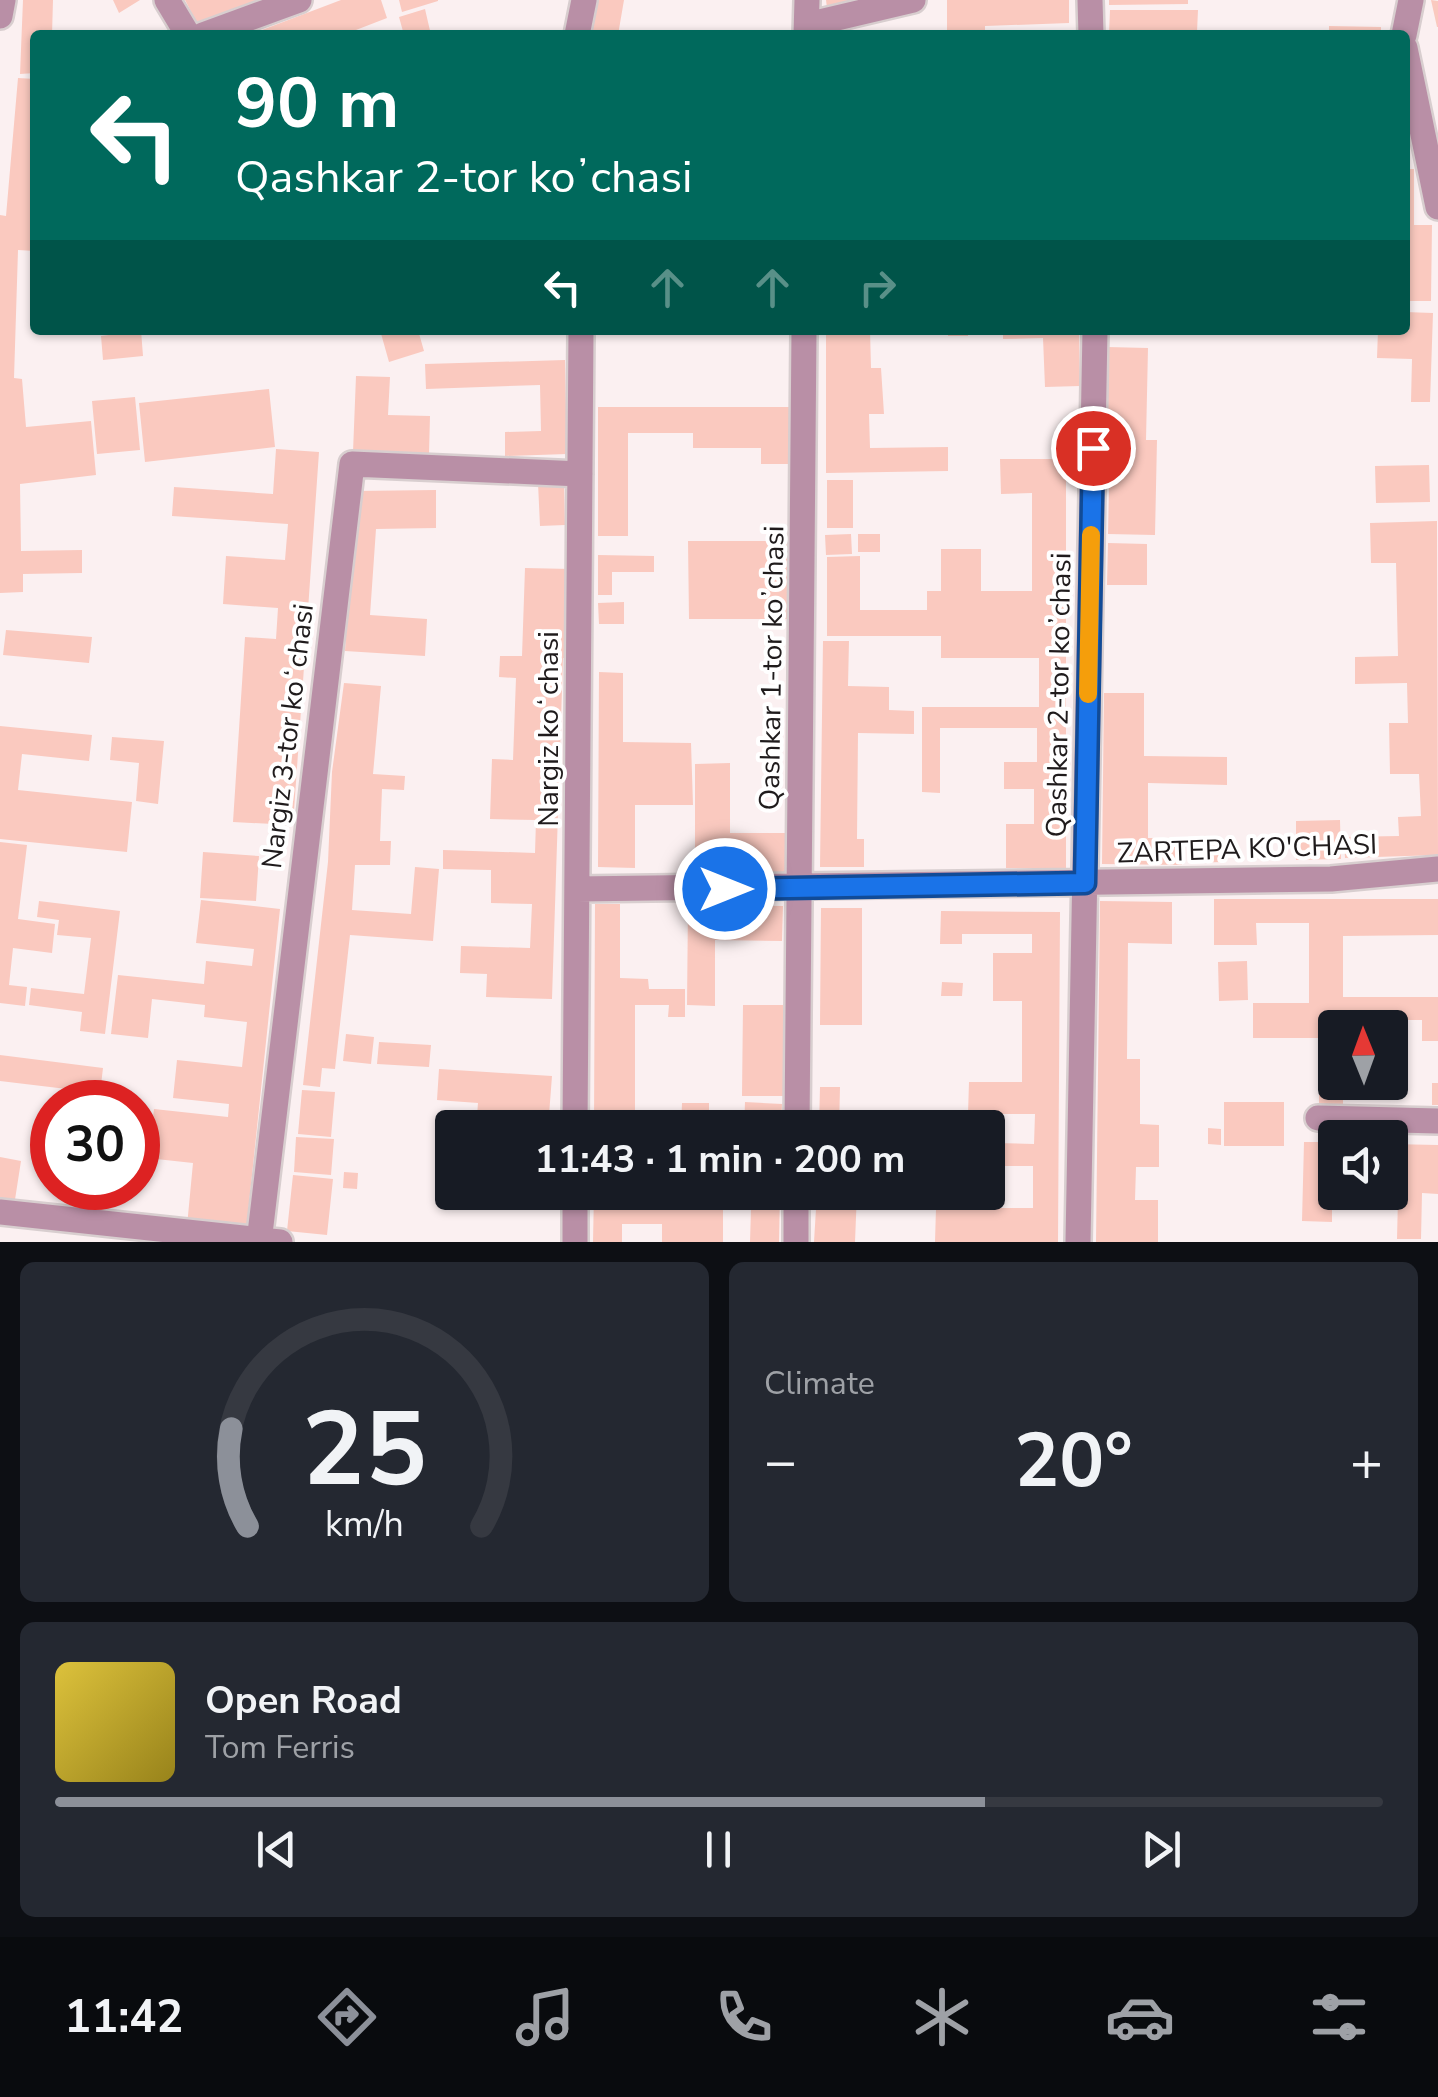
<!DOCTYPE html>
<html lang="en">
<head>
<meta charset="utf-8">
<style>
	body { margin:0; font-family:"Nunito Sans",sans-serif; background:#242831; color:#f1f3f6; height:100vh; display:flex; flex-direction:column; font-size:38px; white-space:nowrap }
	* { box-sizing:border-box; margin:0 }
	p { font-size:32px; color:#9ea1a6 }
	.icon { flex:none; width:55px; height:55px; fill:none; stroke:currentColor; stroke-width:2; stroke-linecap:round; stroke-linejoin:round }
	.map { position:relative; height:1242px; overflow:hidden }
	.drawer { display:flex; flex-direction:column; gap:20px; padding:20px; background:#0d0f14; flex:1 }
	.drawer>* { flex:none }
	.top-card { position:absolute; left:30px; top:30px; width:1380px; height:305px; border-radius:10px; box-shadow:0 2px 8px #0004; background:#00695c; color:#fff; overflow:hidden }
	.needle { width:65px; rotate:359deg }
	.tools { position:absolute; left:1318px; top:1010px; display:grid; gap:20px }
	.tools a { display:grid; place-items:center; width:90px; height:90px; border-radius:10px; background:#171b24; box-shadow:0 2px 8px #0004; font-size:50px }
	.speed { position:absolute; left:30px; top:1080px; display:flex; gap:20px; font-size:50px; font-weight:700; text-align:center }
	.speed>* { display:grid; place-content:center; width:130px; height:130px; border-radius:50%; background:#171b24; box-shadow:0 2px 8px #0004; line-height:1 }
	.speed .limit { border:15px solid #d22; background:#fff; color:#111 }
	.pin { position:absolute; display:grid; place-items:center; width:85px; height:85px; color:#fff; margin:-42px; border:5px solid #fff; border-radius:50%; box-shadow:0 2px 10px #0007 }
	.me { position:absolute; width:110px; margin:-55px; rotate:90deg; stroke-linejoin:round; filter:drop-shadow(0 0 8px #0008) }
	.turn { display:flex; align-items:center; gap:35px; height:210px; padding:0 40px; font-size:45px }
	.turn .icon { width:130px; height:130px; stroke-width:2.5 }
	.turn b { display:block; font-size:70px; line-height:85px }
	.lanes { display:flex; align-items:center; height:95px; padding:0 40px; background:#0003; justify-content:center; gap:50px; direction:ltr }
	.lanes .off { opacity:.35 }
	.big { font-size:75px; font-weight:700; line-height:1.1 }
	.drawer .tile { flex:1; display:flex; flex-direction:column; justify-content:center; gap:15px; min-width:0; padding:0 35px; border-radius:15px; background:#242831 }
	.drawer .dial { align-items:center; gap:0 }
	.dial svg { height:260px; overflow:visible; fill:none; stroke:#363941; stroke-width:7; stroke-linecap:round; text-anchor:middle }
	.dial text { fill:#f1f3f6; stroke:none }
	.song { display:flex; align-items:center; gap:30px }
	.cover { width:120px; height:120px; border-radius:15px; background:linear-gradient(135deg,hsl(50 70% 55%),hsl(50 70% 35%)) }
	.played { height:10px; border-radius:5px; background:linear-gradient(90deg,#8c9099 70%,#363941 70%) }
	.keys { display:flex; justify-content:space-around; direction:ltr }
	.heat { display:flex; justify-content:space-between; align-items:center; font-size:55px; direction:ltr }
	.drawer .tiles { flex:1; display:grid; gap:20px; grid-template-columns:1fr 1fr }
	.tile:last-child { grid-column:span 2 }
	.trip { position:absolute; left:435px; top:1110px; width:570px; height:100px; border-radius:10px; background:#171b24; box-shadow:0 2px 8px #0004; font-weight:700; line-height:100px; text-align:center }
	.tabs { display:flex; height:160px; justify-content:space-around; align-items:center; background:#090b0e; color:#9ea1a6 }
	.tabs .icon { width:70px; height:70px }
	.tabs .active { color:#8c9099 }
	.tabs b { font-size:45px; color:#f1f3f6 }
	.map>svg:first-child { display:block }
</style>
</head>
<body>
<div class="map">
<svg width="1438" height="1242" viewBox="0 0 1438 1242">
	<rect width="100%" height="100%" fill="#fbf0f1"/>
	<!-- building -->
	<path fill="#fac9bf" d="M23 0H53L52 35H35V73L20 74Z
		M113 0H140L119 13Z
		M185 0H267L200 29Z
		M341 0H381L387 18 343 35H249Z
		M399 0H438V1L402 12Z
		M598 0H624L618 35 592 31Z
		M826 0H873L827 8Z
		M947 0H1069V23L985 26V35H947Z
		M1109 0H1188V4L1109 5Z
		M1431 0 1438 1V27H1437Z
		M425 9 431 35H404L399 17Z
		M1110 10H1198L1197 32 1109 35Z
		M1329 26 1381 27V35H1329Z
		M18 78 35 79 32 197H35V251L18 250 14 378 22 379 26 427 91 421 96 475 20 484 21 551 82 550V573L23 574V592L0 593V215L6 216Z
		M1405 169H1414V225H1432L1431 301H1405Z
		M1405 312 1433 313 1430 402H1411L1412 359 1377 358 1378 330H1405Z
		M124 330H141L143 356 103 360 101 336 124 333Z
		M380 330H418L424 351 389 362Z
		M826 330H870L871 368H881L884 414H869L870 448 948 447V471L826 473Z
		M948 330H968V336H948Z
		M1003 330H1079L1080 386 1045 387 1043 338 1003 339Z
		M1107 347 1148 348 1146 440H1157L1155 535 1108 534 1110 440 1105 439Z
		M565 360 567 454 505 456V432L541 431 540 385 426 389 425 364Z
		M356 376 390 377 388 415 430 416 429 454 353 452Z
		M269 389 275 447 145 462 139 403Z
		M135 397 140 450 97 454 92 401Z
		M598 407H791V464H761V448H693V433H628V536H598Z
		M276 449 319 452 293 825 233 822 245 637 276 639 278 608 223 604 226 556 285 560 288 524 172 516 174 487 273 494Z
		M1000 459H1066V868H1006V824H1034V789H1004V762H1037V728H940V793L922 792V707H1039V658H941V636H827V557L860 556V610H927V591H941V549H981V591H1032V493L1001 494Z
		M1429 465 1430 502 1376 503 1375 466Z
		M827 480H853V528H827Z
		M564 482 565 525 540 526 538 483Z
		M436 490V528L376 529 370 615 427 619 425 656 345 651 355 491Z
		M1437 521 1438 855 1345 858 1344 837 1399 836 1398 817 1421 816 1419 774H1390L1389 723H1408L1407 683 1355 684V657L1398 656 1396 563H1371L1370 523Z
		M851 534 852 554 826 555 825 535Z
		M858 534H880V552H858Z
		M688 541H787V619H689Z
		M1108 543 1147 544V585H1107Z
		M598 555 654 556V572H612V595H598Z
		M525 568 571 569 568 658H563L552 999 486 997 487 974 460 973 461 946 530 948 532 904 491 903V870L443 869V850L535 853 536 820 490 819 492 759 513 760 516 678 499 677 500 656H522Z
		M624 602V624H599L598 603Z
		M6 630 92 637 89 663 3 655Z
		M823 641H849L848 686 889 687V710L914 711V734L858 733 857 839H864V867H820Z
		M599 672 623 673V742L691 743 693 805H635V868L598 867Z
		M344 683 381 686 373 774 405 776 404 790 382 789 380 841H391L390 865H355L352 910 411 914 415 867 439 869 433 941 350 935 335 1069 322 1068 320 1087 303 1085 328 862 332 772Z
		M1104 693H1144V756L1227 757V785L1148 783V838H1182V865L1102 864Z
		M0 726 92 735 89 761 22 754 18 790 132 802 127 852 0 839Z
		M112 737 164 741 158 804 136 801 139 763 110 760Z
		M730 763V833H785V874H695V764Z
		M1340 820 1341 859 1296 860V821Z
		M1220 839 1221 862 1188 863 1187 840Z
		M0 842 27 845 18 919 55 924 52 953 13 948 9 985 27 987 25 1006 0 1003Z
		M203 852 259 856 256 901 200 898Z
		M1214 899H1438V935L1343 936V997H1438V1041H1422V1020H1367V1028H1335V1082H1343V1104H1319V1038H1253V1003H1309V923H1256L1257 945H1214Z
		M201 900 280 909 246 1232 187 1226 193 1163 138 1157V1131L151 1133 154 1109 228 1117 229 1104 173 1098 177 1060 242 1067 247 1022 204 1017 205 1005 152 999 148 1038 111 1034 118 975 204 984 206 961 252 966 254 949 196 943Z
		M39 901 120 911 105 1034 80 1031 82 1012 29 1005 31 988 84 994 91 938 57 935 59 920 37 917Z
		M1100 901 1172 902V944L1128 943 1127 1059H1140V1124L1159 1125V1167H1136L1135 1200H1158V1242H1096Z
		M595 904H620V978L648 979 649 989H685V1017H668L669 1005H635V1128H594Z
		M688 905 783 906 782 941 715 940V1006L687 1005Z
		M821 908H862V1025H820Z
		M941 911 1060 912 1058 1242H935L936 1208H1033V1166H992L993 1143 1034 1144 1035 1114H968L969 1082H1022V1001H993V953H1032V934H962V944H940Z
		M1247 961 1248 1000 1219 1001 1218 962Z
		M942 982 963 983 962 996H941Z
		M743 1005H783V1096H742Z
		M346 1034 374 1037 371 1064 343 1061Z
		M379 1042 431 1045 429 1067 377 1064Z
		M0 1055 103 1068 100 1093 0 1081Z
		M439 1069 552 1076 548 1128H476L478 1103 437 1100Z
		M1432 1083H1438V1105H1432Z
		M820 1087H840L839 1128H819Z
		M302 1090 335 1092 331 1137 298 1134Z
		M745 1102 782 1104 781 1128H744Z
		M1224 1102H1284V1146H1224Z
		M682 1103H709V1128H681Z
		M1208 1128 1221 1129V1145L1208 1144Z
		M296 1137 334 1139 331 1175 294 1172Z
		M1304 1142H1335V1192H1390V1144L1438 1145V1194L1422 1193 1421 1239H1397L1398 1198 1332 1197V1222L1302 1221Z
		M0 1157 21 1161 14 1206 0 1204Z
		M344 1172 358 1173 357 1189 343 1188Z
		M293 1175 333 1179 327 1235 287 1231Z
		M594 1192H723V1242H662V1224H622V1242H593Z
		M742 1192H780L779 1242H750L751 1209H742Z
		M817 1192H857L855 1242H814Z"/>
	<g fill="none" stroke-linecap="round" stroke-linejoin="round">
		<defs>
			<path id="minor" d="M167 0 188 35
				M1090 0 1091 35
				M0 16 3 0
				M807 25 913 0
				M203 35 299 0
				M577 35 584 0
				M806 35 807 0
				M1404 35 1411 0
				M1405 48 1438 207
				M577 889 1331 879 1438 869
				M1318 1118 1438 1121
				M575 1128 581 330
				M797 1128 804 330
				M0 1212 280 1242
				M259 1242 352 464 580 474
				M575 1242V1192
				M796 1242V1192
				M1078 1242 1095 330"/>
		</defs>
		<!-- minor casing -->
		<use href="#minor" stroke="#d8cecf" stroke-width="30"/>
		<!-- minor -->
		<use href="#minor" stroke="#b98fa6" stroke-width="25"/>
	</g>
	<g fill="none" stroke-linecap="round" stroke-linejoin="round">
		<defs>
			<path id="route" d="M725 889 1085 883 1093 448"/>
		</defs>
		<!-- route casing -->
		<use href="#route" stroke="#114b97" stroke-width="25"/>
		<!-- route -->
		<use href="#route" stroke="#1a73e8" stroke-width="18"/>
		<!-- slow -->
		<path stroke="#f59e0b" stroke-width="18" d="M1088 694 1091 535"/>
	</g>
	<g text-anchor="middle" stroke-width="8" stroke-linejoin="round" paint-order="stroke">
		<!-- street labels -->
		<g font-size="28" fill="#1f1b1c" stroke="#fff">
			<text transform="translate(771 668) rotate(-89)" y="10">Qashkar 1-tor koʼchasi</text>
			<text transform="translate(1058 695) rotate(-89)" y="10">Qashkar 2-tor koʼchasi</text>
			<text transform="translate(548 729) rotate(-90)" y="10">Nargiz koʻchasi</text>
			<text transform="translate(287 736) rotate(-83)" y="10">Nargiz 3-tor koʻchasi</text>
			<text transform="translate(1247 848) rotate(-2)" y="10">ZARTEPA KO'CHASI</text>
		</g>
	</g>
</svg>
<div class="tools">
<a><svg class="needle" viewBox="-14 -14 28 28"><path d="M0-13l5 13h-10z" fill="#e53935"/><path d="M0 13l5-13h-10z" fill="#9ea1a6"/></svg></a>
<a><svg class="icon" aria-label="sound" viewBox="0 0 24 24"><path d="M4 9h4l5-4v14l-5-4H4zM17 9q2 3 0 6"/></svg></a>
</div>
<div class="speed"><div class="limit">30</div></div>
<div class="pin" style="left:1093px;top:448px;background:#d93025"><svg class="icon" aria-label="arrive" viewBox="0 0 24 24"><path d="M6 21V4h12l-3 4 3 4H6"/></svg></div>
<svg class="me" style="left:725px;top:889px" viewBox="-20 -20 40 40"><circle r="17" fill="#1a73e8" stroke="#fff" stroke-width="3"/><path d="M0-11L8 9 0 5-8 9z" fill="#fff"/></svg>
<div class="trip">11:43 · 1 min · 200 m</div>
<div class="top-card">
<div class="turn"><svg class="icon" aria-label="left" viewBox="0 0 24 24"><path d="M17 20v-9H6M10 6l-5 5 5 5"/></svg><div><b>90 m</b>Qashkar 2-tor koʼchasi</div></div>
<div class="lanes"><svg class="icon" aria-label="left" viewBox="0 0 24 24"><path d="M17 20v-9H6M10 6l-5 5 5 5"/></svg><svg class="icon off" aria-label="ahead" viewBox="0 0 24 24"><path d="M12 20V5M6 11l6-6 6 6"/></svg><svg class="icon off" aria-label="ahead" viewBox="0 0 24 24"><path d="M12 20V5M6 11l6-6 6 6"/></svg><svg class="icon off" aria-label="right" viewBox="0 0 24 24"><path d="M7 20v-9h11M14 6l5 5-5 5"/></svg></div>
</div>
</div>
<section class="drawer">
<div class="tiles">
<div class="tile dial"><svg viewBox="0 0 100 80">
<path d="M14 69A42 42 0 1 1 86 69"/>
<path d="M14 69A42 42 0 0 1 9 39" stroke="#8c9099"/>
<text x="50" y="56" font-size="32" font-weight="700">25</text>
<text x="50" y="72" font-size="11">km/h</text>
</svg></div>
<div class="tile"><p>Climate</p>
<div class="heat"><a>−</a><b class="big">20°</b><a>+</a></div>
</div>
<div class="tile">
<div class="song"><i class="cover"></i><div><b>Open Road</b><p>Tom Ferris</p></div></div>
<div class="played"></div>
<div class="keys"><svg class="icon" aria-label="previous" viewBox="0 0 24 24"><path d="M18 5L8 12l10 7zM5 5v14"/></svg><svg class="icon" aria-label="pause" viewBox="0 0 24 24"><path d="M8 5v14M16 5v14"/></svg><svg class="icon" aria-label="next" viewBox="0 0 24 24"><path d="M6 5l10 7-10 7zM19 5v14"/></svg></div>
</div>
</div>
</section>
<nav class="tabs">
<b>11:42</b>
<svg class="icon active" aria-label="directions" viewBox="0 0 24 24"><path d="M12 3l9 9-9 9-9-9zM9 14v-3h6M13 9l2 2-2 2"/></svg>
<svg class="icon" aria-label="music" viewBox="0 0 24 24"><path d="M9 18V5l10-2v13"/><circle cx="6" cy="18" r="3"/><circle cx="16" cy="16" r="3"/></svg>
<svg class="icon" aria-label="phone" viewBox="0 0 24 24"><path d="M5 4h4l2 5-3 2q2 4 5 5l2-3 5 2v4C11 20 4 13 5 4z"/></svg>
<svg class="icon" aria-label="climate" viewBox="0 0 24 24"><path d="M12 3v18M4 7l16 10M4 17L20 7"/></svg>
<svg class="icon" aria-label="car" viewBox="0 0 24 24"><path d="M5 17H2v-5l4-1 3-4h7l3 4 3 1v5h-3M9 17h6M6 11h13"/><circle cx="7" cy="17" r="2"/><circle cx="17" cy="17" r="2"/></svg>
<svg class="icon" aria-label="filters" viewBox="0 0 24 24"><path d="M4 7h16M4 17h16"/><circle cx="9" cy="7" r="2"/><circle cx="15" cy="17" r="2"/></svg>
</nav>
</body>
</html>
